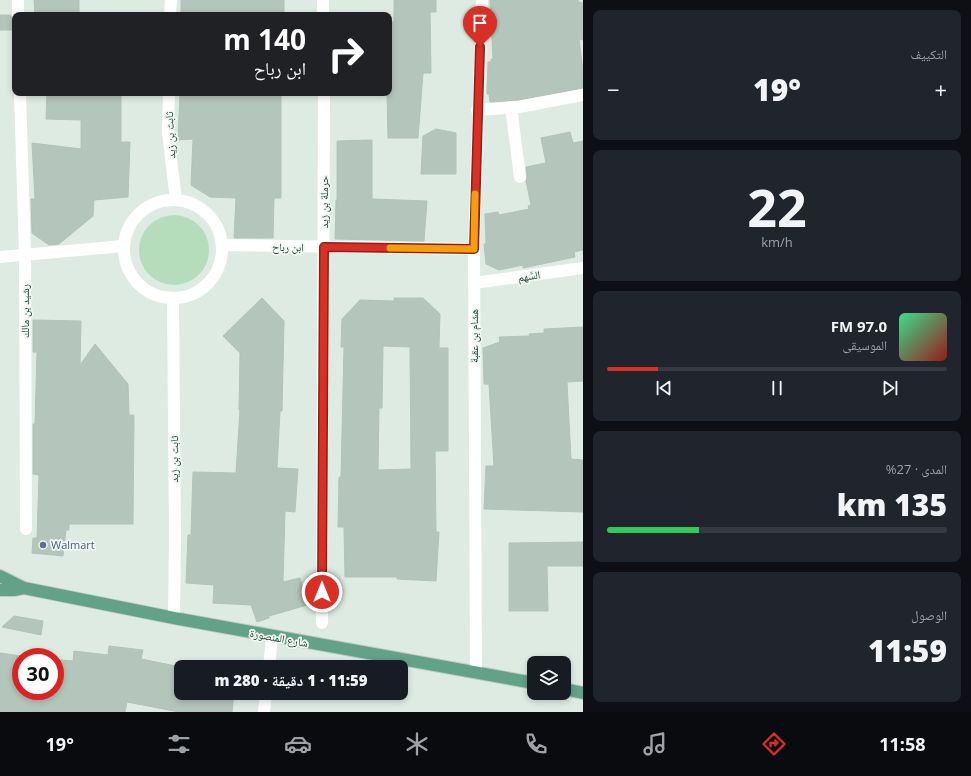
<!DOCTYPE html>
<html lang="ar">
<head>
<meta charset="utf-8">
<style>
	body { margin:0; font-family:"Open Sans","Noto Naskh Arabic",sans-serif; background:#20242c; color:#f1f3f6; direction:rtl; height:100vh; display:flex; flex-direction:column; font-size:15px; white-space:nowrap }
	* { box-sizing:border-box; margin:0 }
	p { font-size:13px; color:#9ea1a6 }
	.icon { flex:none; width:22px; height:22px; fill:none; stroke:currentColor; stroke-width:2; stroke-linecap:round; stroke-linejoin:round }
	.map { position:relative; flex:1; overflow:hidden; direction:ltr }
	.side { display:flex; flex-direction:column; gap:10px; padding:10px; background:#0d0f14; width:388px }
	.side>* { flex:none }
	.banner { position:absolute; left:12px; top:12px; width:380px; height:84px; border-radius:8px; box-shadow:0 2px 6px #0003; direction:rtl; background:#202124; color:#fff; overflow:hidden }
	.tools { position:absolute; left:527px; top:656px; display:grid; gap:8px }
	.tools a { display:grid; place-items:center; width:44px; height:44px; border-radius:8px; background:#171b24; box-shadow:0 2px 6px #0003; font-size:20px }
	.speed { position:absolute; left:12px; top:648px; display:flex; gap:8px; font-size:20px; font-weight:700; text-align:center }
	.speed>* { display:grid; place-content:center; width:52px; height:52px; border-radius:50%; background:#171b24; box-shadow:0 2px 6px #0003; line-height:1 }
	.speed .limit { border:6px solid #d22; background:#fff; color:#111 }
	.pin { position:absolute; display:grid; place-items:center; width:34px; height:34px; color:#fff; margin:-41px -17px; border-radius:50% 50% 50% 0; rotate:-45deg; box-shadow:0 0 4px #0007 }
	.pin .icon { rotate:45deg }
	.me { position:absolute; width:44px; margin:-22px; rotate:0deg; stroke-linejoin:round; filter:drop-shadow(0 0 3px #0008) }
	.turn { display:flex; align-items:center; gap:14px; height:84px; padding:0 20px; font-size:18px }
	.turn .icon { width:52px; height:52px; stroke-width:2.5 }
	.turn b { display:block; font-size:28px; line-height:34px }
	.big { font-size:30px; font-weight:800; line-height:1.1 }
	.side .card { flex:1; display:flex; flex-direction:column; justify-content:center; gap:6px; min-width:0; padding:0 14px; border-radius:8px; background:#20242c }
	.side .dial { align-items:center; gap:0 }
	.dial b { font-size:52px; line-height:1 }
	.song { display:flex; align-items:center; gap:12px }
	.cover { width:48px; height:48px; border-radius:6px; background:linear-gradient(135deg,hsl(150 70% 55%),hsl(0 70% 35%)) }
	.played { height:4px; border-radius:2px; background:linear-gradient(90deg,#d93025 15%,#363941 15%) }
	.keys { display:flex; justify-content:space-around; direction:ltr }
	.heat { display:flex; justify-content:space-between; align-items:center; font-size:22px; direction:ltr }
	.charge { height:6px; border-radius:3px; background:linear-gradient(90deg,#34c759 27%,#363941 0) }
	.trip { position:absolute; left:174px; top:660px; width:234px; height:40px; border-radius:8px; background:#171b24; box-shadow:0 2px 6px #0003; font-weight:800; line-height:40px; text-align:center; direction:rtl }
	.dock { display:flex; height:64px; justify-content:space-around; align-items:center; background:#090b0e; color:#9ea1a6 }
	.dock .icon { width:28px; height:28px }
	.dock .current { color:#d93025 }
	.dock b { font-size:18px; color:#f1f3f6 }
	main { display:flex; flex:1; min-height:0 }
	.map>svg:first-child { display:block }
</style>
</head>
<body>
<main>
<section class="side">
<div class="card"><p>التكييف</p>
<div class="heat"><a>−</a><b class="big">19°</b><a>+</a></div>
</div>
<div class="card dial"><b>22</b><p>km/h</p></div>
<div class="card">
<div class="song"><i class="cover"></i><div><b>97.0 FM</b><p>الموسيقى</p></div></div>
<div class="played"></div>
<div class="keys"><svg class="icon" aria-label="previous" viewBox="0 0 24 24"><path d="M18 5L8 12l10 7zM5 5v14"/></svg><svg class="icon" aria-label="pause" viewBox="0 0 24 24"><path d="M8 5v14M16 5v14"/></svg><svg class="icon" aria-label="next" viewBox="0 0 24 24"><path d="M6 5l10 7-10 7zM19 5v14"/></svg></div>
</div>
<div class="card"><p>المدى · 27%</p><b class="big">135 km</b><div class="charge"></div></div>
<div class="card"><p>الوصول</p><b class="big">11:59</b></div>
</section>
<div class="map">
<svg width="583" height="712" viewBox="0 0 583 712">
	<rect width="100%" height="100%" fill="#deebe3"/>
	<!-- green -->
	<path fill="#b6ddbb" d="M139 250a35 35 0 1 1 70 0a35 35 0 1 1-70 0Z"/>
	<!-- building -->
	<path fill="#b4c5bc" stroke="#b1c4b9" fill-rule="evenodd" d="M34 0H79V15H35Z
		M181 0H284V13L227 12 226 15H181Z
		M394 0H436V12H430L431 73H423L418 138H388L387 93H389L390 90 389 22H394Z
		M490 0H578L579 2 583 3V40L579 39 583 71V88L518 100 490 102 489 94H487V91L488 62H491V59H493Z
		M0 15H10L13 20V30H0Z
		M47 93H121V142H130L128 197 94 200 93 216 59 244 49 245 32 233 31 199H35L32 143 81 149V120L46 119Z
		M180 93H281V198H274L273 238H234L236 198 210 197 191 185 193 139 178 140Z
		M436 129 456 133V174H421L423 136Z
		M570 132 573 143 583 141V250L574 252 575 257 523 268V265L499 270 486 264 484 244H486L485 214 498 212 499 215 529 209 528 206 531 205 526 181 527 176 526 167 546 163 541 138Z
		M372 140V199L427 201 424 241 335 239 336 200H337V141Z
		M262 298 284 321 282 411H280L277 468 298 469 295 512 285 511 283 582 300 578 307 605 269 616V618L257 622 251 605 213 603 214 585 186 583 188 535H191L193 472 236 473 240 410H239L240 353 223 336Z
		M394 298H423L440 314 439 348H448V451H435L436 532H439L436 581 397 579V577H345L344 527H338L339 477H341L344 347H341L342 319 360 300 394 301ZM383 346 410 347 411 469 378 470 379 408H382Z
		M33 320 81 321 80 365 95 344 128 384 129 415H134L133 524H69V530H66L63 556 32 553 33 538H37L39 475 33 474V424H35L37 352H33Z
		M583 327V381L567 382 571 459 583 460V512L484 509 486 466H494L489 384H484L483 348 500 342 499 337 530 336 529 334 544 333V329Z
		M583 542V566H547L548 611H509V543Z
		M14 616 43 621 41 635 2 627Z
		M109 646 143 650 141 659 181 667V693H234L232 712H179L127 702 125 712H0V653L21 656V691H55L59 660 73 661 74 651 108 655Z"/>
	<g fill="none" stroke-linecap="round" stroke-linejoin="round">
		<defs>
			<path id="major" d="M0 576 24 588 174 618 534 683
				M0 590H14L24 588
				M564 689 583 693"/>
		</defs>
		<!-- major casing -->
		<use href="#major" stroke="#c0c8c5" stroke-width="14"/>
		<!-- minor -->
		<path stroke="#fff" stroke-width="12" d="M18 0V15
			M323 0V15
			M170 15 171 0
			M20 93 25 255 26 529
			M169 93 168 133 176 200
			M511 107 520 177
			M477 110 519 107 583 95
			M124 249a49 49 0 1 1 98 0a49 49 0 1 1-98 0Z
			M223 245 474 249
			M0 257 124 246
			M474 283 583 268
			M173 299 175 537 174 618
			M322 623 324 93
			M269 667 272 637
			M476 672 474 249 482 0
			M264 712 266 693"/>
		<!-- major -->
		<use href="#major" stroke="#61a288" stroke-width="12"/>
	</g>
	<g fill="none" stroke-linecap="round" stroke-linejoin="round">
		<defs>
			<path id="route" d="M322 592 324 247 474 249 480 47"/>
		</defs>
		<!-- route casing -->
		<use href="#route" stroke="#8d1f18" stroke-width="10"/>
		<!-- route -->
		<use href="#route" stroke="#d93025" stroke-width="7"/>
		<!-- slow -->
		<path stroke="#f59e0b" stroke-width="7" d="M390 248 474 249 475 194"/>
	</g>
	<!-- markers -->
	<circle fill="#5c6f8a" stroke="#eff7f2" stroke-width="1.5" cx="43" cy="545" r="4"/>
	<g text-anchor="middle" stroke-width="3.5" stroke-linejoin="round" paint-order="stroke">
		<!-- street labels -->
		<g font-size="11" fill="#1f3b2f" stroke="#eff7f2">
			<text transform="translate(170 135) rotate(-93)" y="4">ثابت بن زيد</text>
			<text transform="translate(324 202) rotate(-90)" y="4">حرملة بن زيد</text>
			<text transform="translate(288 247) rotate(1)" y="4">ابن رباح</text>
			<text transform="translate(529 276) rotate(-8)" y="4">السَّهم</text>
			<text transform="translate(25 311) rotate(-90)" y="4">رشيد بن مالك</text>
			<text transform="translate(474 336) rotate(-90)" y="4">هشام بن عقبة</text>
			<text transform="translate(174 459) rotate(-90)" y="4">ثابت بن زيد</text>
			<text transform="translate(279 638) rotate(10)" y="4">شارع المنصورة</text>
		</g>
		<!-- service labels -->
		<g font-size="11" fill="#4e5e75" stroke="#eff7f2" text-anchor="start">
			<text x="51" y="549">Walmart</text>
		</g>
	</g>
</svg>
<div class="tools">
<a><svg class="icon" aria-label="layers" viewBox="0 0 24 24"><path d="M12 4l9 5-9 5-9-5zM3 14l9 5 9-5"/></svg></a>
</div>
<div class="speed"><div class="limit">30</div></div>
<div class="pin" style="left:480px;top:47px;background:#d93025"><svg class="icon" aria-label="arrive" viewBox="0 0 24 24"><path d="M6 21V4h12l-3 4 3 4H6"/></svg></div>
<svg class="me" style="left:322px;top:592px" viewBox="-20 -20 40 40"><circle r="17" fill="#d93025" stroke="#fff" stroke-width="3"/><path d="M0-11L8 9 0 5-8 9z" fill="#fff"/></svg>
<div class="trip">11:59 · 1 دقيقة · 280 m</div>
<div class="banner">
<div class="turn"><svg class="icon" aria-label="right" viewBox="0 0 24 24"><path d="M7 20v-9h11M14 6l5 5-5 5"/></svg><div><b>140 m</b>ابن رباح</div></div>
</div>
</div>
</main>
<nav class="dock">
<b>11:58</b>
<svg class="icon current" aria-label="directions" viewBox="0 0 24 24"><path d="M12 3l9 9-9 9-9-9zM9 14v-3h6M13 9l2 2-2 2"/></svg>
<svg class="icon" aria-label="music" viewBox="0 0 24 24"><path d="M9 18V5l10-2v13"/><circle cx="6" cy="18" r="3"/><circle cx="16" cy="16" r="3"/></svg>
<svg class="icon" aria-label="phone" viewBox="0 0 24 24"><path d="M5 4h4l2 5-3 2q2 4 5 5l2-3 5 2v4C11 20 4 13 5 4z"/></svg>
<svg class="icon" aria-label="climate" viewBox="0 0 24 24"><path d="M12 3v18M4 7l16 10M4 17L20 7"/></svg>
<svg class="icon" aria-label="car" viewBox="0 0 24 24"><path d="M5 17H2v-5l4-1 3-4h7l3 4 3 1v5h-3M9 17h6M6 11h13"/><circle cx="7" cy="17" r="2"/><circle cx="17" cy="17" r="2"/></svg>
<svg class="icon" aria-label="filters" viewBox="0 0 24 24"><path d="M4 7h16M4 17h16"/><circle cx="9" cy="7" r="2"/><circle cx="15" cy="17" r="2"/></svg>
<b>19°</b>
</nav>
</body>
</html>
